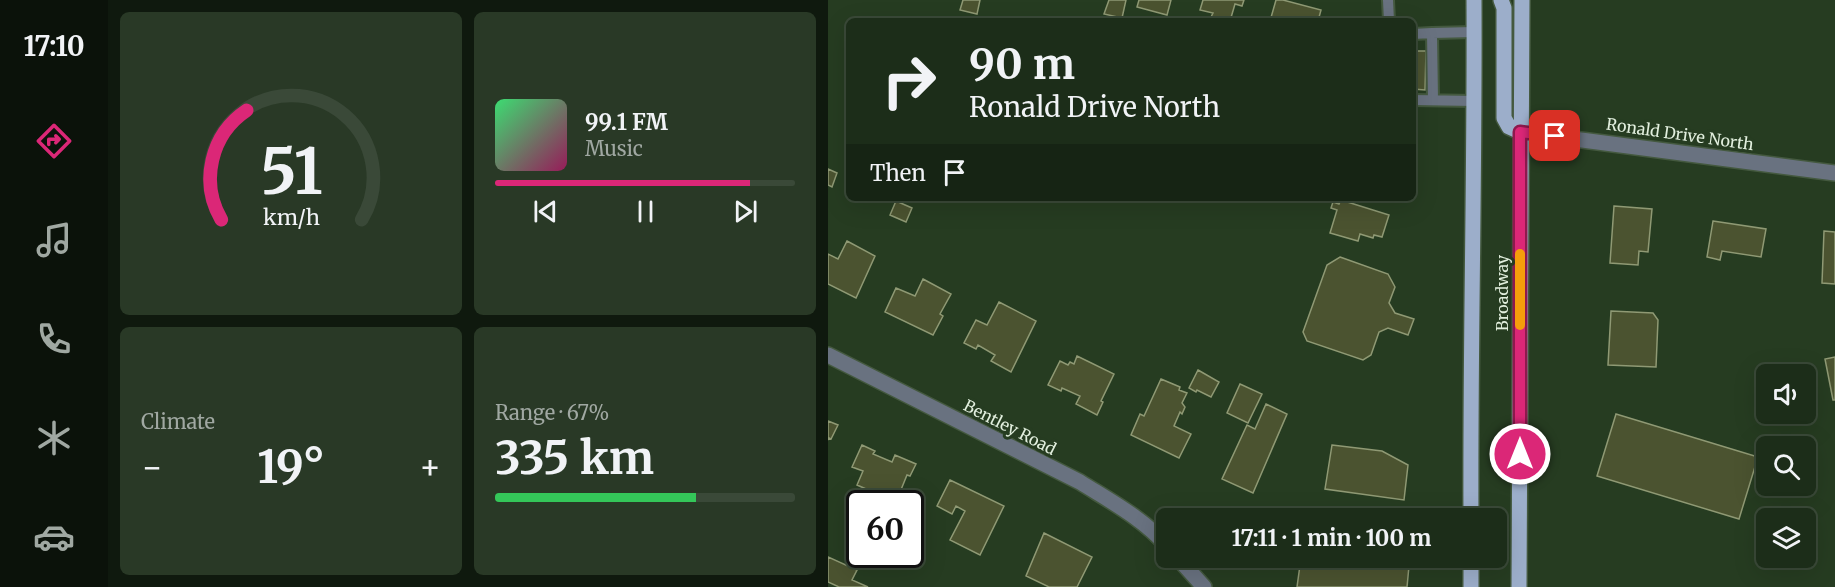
<!DOCTYPE html>
<html lang="en">
<head>
<meta charset="utf-8">
<style>
	body { margin:0; font-family:Merriweather,serif; background:#293926; color:#f1f3f6; height:100vh; display:flex; flex-direction:column; font-size:22px; white-space:nowrap }
	* { box-sizing:border-box; margin:0 }
	p { font-size:20px; color:#a0a8a2 }
	.icon { flex:none; width:33px; height:33px; fill:none; stroke:currentColor; stroke-width:2; stroke-linecap:round; stroke-linejoin:round }
	.map { position:relative; flex:1; overflow:hidden }
	.details { display:flex; flex-direction:column; gap:12px; padding:12px; background:#0f190e; width:720px }
	.details>* { flex:none }
	.guide { position:absolute; left:18px; top:18px; width:570px; height:183px; border-radius:9px; box-shadow:0 6px 24px #0002,0 0 0 2px #3a4938; background:#1c2d19; color:#f1f3f6; overflow:hidden }
	.buttons { position:absolute; left:928px; top:364px; display:grid; gap:12px }
	.buttons a { display:grid; place-items:center; width:60px; height:60px; border-radius:9px; background:#1c2d19; box-shadow:0 6px 24px #0002,0 0 0 2px #3a4938; font-size:30px }
	.speed { position:absolute; left:18px; top:490px; display:flex; gap:12px; font-size:30px; font-weight:700; text-align:center }
	.speed>* { display:grid; place-content:center; width:78px; height:78px; border-radius:50%; background:#1c2d19; box-shadow:0 6px 24px #0002,0 0 0 2px #3a4938; line-height:1 }
	.speed .limit { border:3px solid #111; border-radius:9px; background:#fff; color:#111 }
	.pin { position:absolute; display:grid; place-items:center; width:51px; height:51px; color:#fff; margin:-26px; border-radius:12px; box-shadow:0 3px 9px #0006 }
	.me { position:absolute; width:66px; margin:-33px; rotate:0deg; stroke-linejoin:round; filter:drop-shadow(0 0 4px #0008) }
	.turn { display:flex; align-items:center; gap:21px; height:126px; padding:0 24px; font-size:27px }
	.turn .icon { width:78px; height:78px; stroke-width:2.5 }
	.turn b { display:block; font-size:42px; line-height:51px }
	.then { display:flex; align-items:center; height:57px; padding:0 24px; background:#0003; gap:12px; font-size:22px }
	.big { font-size:45px; font-weight:700; line-height:1.1 }
	.details .tile { flex:1; display:flex; flex-direction:column; justify-content:center; gap:9px; min-width:0; padding:0 21px; border-radius:9px; background:#293926 }
	.details .dial { align-items:center; gap:0 }
	.dial svg { height:156px; overflow:visible; fill:none; stroke:#3a4938; stroke-width:7; stroke-linecap:round; text-anchor:middle }
	.dial text { fill:#f1f3f6; stroke:none }
	.song { display:flex; align-items:center; gap:18px }
	.cover { width:72px; height:72px; border-radius:9px; background:linear-gradient(135deg,hsl(140 70% 55%),hsl(330 70% 35%)) }
	.played { height:6px; border-radius:3px; background:linear-gradient(90deg,#db2777 85%,#3a4938 85%) }
	.keys { display:flex; justify-content:space-around; direction:ltr }
	.heat { display:flex; justify-content:space-between; align-items:center; font-size:33px; direction:ltr }
	.charge { height:9px; border-radius:4px; background:linear-gradient(90deg,#34c759 67%,#3a4938 0) }
	.details .tiles { flex:1; display:grid; gap:12px; grid-template-columns:repeat(2,1fr) }
	.trip { position:absolute; left:328px; top:508px; width:351px; height:60px; border-radius:9px; background:#1c2d19; box-shadow:0 6px 24px #0002,0 0 0 2px #3a4938; font-weight:700; line-height:60px; text-align:center }
	main { display:flex; flex:1; min-height:0 }
	.dock { display:flex; flex-direction:column; width:108px; justify-content:space-around; align-items:center; background:#0b120a; color:#a0a8a2 }
	.dock .icon { width:42px; height:42px }
	.dock .selected { color:#db2777 }
	.dock b { font-size:27px; color:#f1f3f6 }
	.map>svg:first-child { display:block }
</style>
</head>
<body>
<main>
<nav class="dock">
<b>17:10</b>
<svg class="icon selected" aria-label="directions" viewBox="0 0 24 24"><path d="M12 3l9 9-9 9-9-9zM9 14v-3h6M13 9l2 2-2 2"/></svg>
<svg class="icon" aria-label="music" viewBox="0 0 24 24"><path d="M9 18V5l10-2v13"/><circle cx="6" cy="18" r="3"/><circle cx="16" cy="16" r="3"/></svg>
<svg class="icon" aria-label="phone" viewBox="0 0 24 24"><path d="M5 4h4l2 5-3 2q2 4 5 5l2-3 5 2v4C11 20 4 13 5 4z"/></svg>
<svg class="icon" aria-label="climate" viewBox="0 0 24 24"><path d="M12 3v18M4 7l16 10M4 17L20 7"/></svg>
<svg class="icon" aria-label="car" viewBox="0 0 24 24"><path d="M5 17H2v-5l4-1 3-4h7l3 4 3 1v5h-3M9 17h6M6 11h13"/><circle cx="7" cy="17" r="2"/><circle cx="17" cy="17" r="2"/></svg>
</nav>
<section class="details">
<div class="tiles">
<div class="tile dial"><svg viewBox="0 0 100 80">
<path d="M14 69A42 42 0 1 1 86 69"/>
<path d="M14 69A42 42 0 0 1 27 13" stroke="#db2777"/>
<text x="50" y="56" font-size="32" font-weight="700">51</text>
<text x="50" y="72" font-size="11">km/h</text>
</svg></div>
<div class="tile">
<div class="song"><i class="cover"></i><div><b>99.1 FM</b><p>Music</p></div></div>
<div class="played"></div>
<div class="keys"><svg class="icon" aria-label="previous" viewBox="0 0 24 24"><path d="M18 5L8 12l10 7zM5 5v14"/></svg><svg class="icon" aria-label="pause" viewBox="0 0 24 24"><path d="M8 5v14M16 5v14"/></svg><svg class="icon" aria-label="next" viewBox="0 0 24 24"><path d="M6 5l10 7-10 7zM19 5v14"/></svg></div>
</div>
<div class="tile"><p>Climate</p>
<div class="heat"><a>−</a><b class="big">19°</b><a>+</a></div>
</div>
<div class="tile"><p>Range · 67%</p><b class="big">335 km</b><div class="charge"></div></div>
</div>
</section>
<div class="map">
<svg width="1007" height="587" viewBox="0 0 1007 587">
	<rect width="100%" height="100%" fill="#263c21"/>
	<!-- building -->
	<path fill="#4b5330" stroke="#8f9974" stroke-width="1.5" d="M135 0H152L149 14 132 10Z
		M281 0H298L294 18 276 14Z
		M311 0H343L339 15 309 7Z
		M375 0H416L414 6 407 4 402 21 383 17 385 13 372 10Z
		M448 0H455L493 10 490 21H442Z
		M585 51H598L597 90 585 89Z
		M0 169 9 173 4 187 0 185Z
		M513 200 561 215 554 237 546 235 545 238 532 234 530 241 502 233 509 210 503 208 505 202 511 204Z
		M68 201 84 208 78 222 62 215Z
		M786 206 824 209 820 252 811 251 810 265 782 263Z
		M885 221 938 229 933 257 894 251 892 260 879 257Z
		M996 231 1007 232V284L994 283Z
		M19 241 47 256 28 298 0 284V254L10 259Z
		M512 257 560 274 567 287 561 303 567 313 586 319 580 335 560 328 551 332 543 355 535 360 479 341 475 332 499 265Z
		M95 279 123 294 112 314 115 316 105 335 57 312 68 288 87 296Z
		M171 302 208 321 183 372 163 361 167 355 150 345 148 349 136 343 148 320 159 325Z
		M783 311 825 313 830 320 828 367 780 365Z
		M249 356 286 374 273 401 275 402 269 415 248 404 252 396 234 388 233 391 220 385 232 361 240 365 242 362 246 364Z
		M1007 357V400H1005L997 359Z
		M370 370 391 382 383 397 369 390 368 392 361 388Z
		M333 379 352 387 351 390 359 393 354 403 357 407 354 414 352 412 346 426 363 434 351 458 303 435 312 414 316 416Z
		M412 384 434 394 420 423 399 413Z
		M438 404 459 414 425 493 394 479 419 425 427 429Z
		M788 414 930 457 911 519 769 476Z
		M0 421 10 425 3 439 1 438 0 440Z
		M34 445 47 451 45 454 64 462 67 455 88 464 82 476 79 475 68 502 29 485 35 471 24 467Z
		M504 445 554 451 580 465 576 500 497 489Z
		M122 480 176 506 152 555 122 540 137 511 128 506 124 514 109 506Z
		M216 533 264 557 249 587H221L198 576Z
		M0 557 29 570 24 580 40 587H11L0 582Z
		M473 558H515L581 566 579 587H469Z"/>
	<g fill="none" stroke-linecap="round" stroke-linejoin="round">
		<defs>
			<path id="service" d="M560 0 561 21
				M604 33 646 32
				M585 34 604 33 605 100
				M585 100 647 101"/>
			<path id="minor" d="M692 132 1007 173
				M0 355 252 482C282 501 316 519 339 546
				M350 558 376 587"/>
			<path id="primary" d="M673 0 676 8V118L681 127 692 132
				M643 519C642 346 647 173 646 0
				M643 558V587
				M691 587 694 0"/>
		</defs>
		<!-- service casing -->
		<use href="#service" stroke="#44593f" stroke-width="14"/>
		<!-- minor casing -->
		<use href="#minor" stroke="#44593f" stroke-width="18"/>
		<!-- primary casing -->
		<use href="#primary" stroke="#44593f" stroke-width="18"/>
		<!-- service -->
		<use href="#service" stroke="#697280" stroke-width="10"/>
		<!-- minor -->
		<use href="#minor" stroke="#697280" stroke-width="15"/>
		<!-- primary -->
		<use href="#primary" stroke="#9caeca" stroke-width="15"/>
	</g>
	<g fill="none" stroke-linecap="round" stroke-linejoin="round">
		<defs>
			<path id="route" d="M692 454V132L727 136"/>
		</defs>
		<!-- route casing -->
		<use href="#route" stroke="#8e194d" stroke-width="15"/>
		<!-- route -->
		<use href="#route" stroke="#db2777" stroke-width="10"/>
		<!-- slow -->
		<path stroke="#f59e0b" stroke-width="10" d="M692 325V254"/>
	</g>
	<g text-anchor="middle" stroke-width="6" stroke-linejoin="round" paint-order="stroke">
		<!-- street labels -->
		<g font-size="16" fill="#e2efde" stroke="#263c21">
			<text transform="translate(852 134) rotate(8)" y="6">Ronald Drive North</text>
			<text transform="translate(674 293) rotate(-90)" y="6">Broadway</text>
			<text transform="translate(182 427) rotate(27)" y="6">Bentley Road</text>
		</g>
	</g>
</svg>
<div class="buttons">
<a><svg class="icon" aria-label="sound" viewBox="0 0 24 24"><path d="M4 9h4l5-4v14l-5-4H4zM17 9q2 3 0 6"/></svg></a>
<a><svg class="icon" aria-label="search" viewBox="0 0 24 24"><circle cx="10" cy="10" r="6"/><path d="M15 15l6 6"/></svg></a>
<a><svg class="icon" aria-label="layers" viewBox="0 0 24 24"><path d="M12 4l9 5-9 5-9-5zM3 14l9 5 9-5"/></svg></a>
</div>
<div class="speed"><div class="limit">60</div></div>
<div class="pin" style="left:727px;top:136px;background:#d93025"><svg class="icon" aria-label="arrive" viewBox="0 0 24 24"><path d="M6 21V4h12l-3 4 3 4H6"/></svg></div>
<svg class="me" style="left:692px;top:454px" viewBox="-20 -20 40 40"><circle r="17" fill="#db2777" stroke="#fff" stroke-width="3"/><path d="M0-11L8 9 0 5-8 9z" fill="#fff"/></svg>
<div class="trip">17:11 · 1 min · 100 m</div>
<div class="guide">
<div class="turn"><svg class="icon" aria-label="right" viewBox="0 0 24 24"><path d="M7 20v-9h11M14 6l5 5-5 5"/></svg><div><b>90 m</b>Ronald Drive North</div></div>
<div class="then">Then<svg class="icon" aria-label="arrive" viewBox="0 0 24 24"><path d="M6 21V4h12l-3 4 3 4H6"/></svg></div>
</div>
</div>
</main>
</body>
</html>
